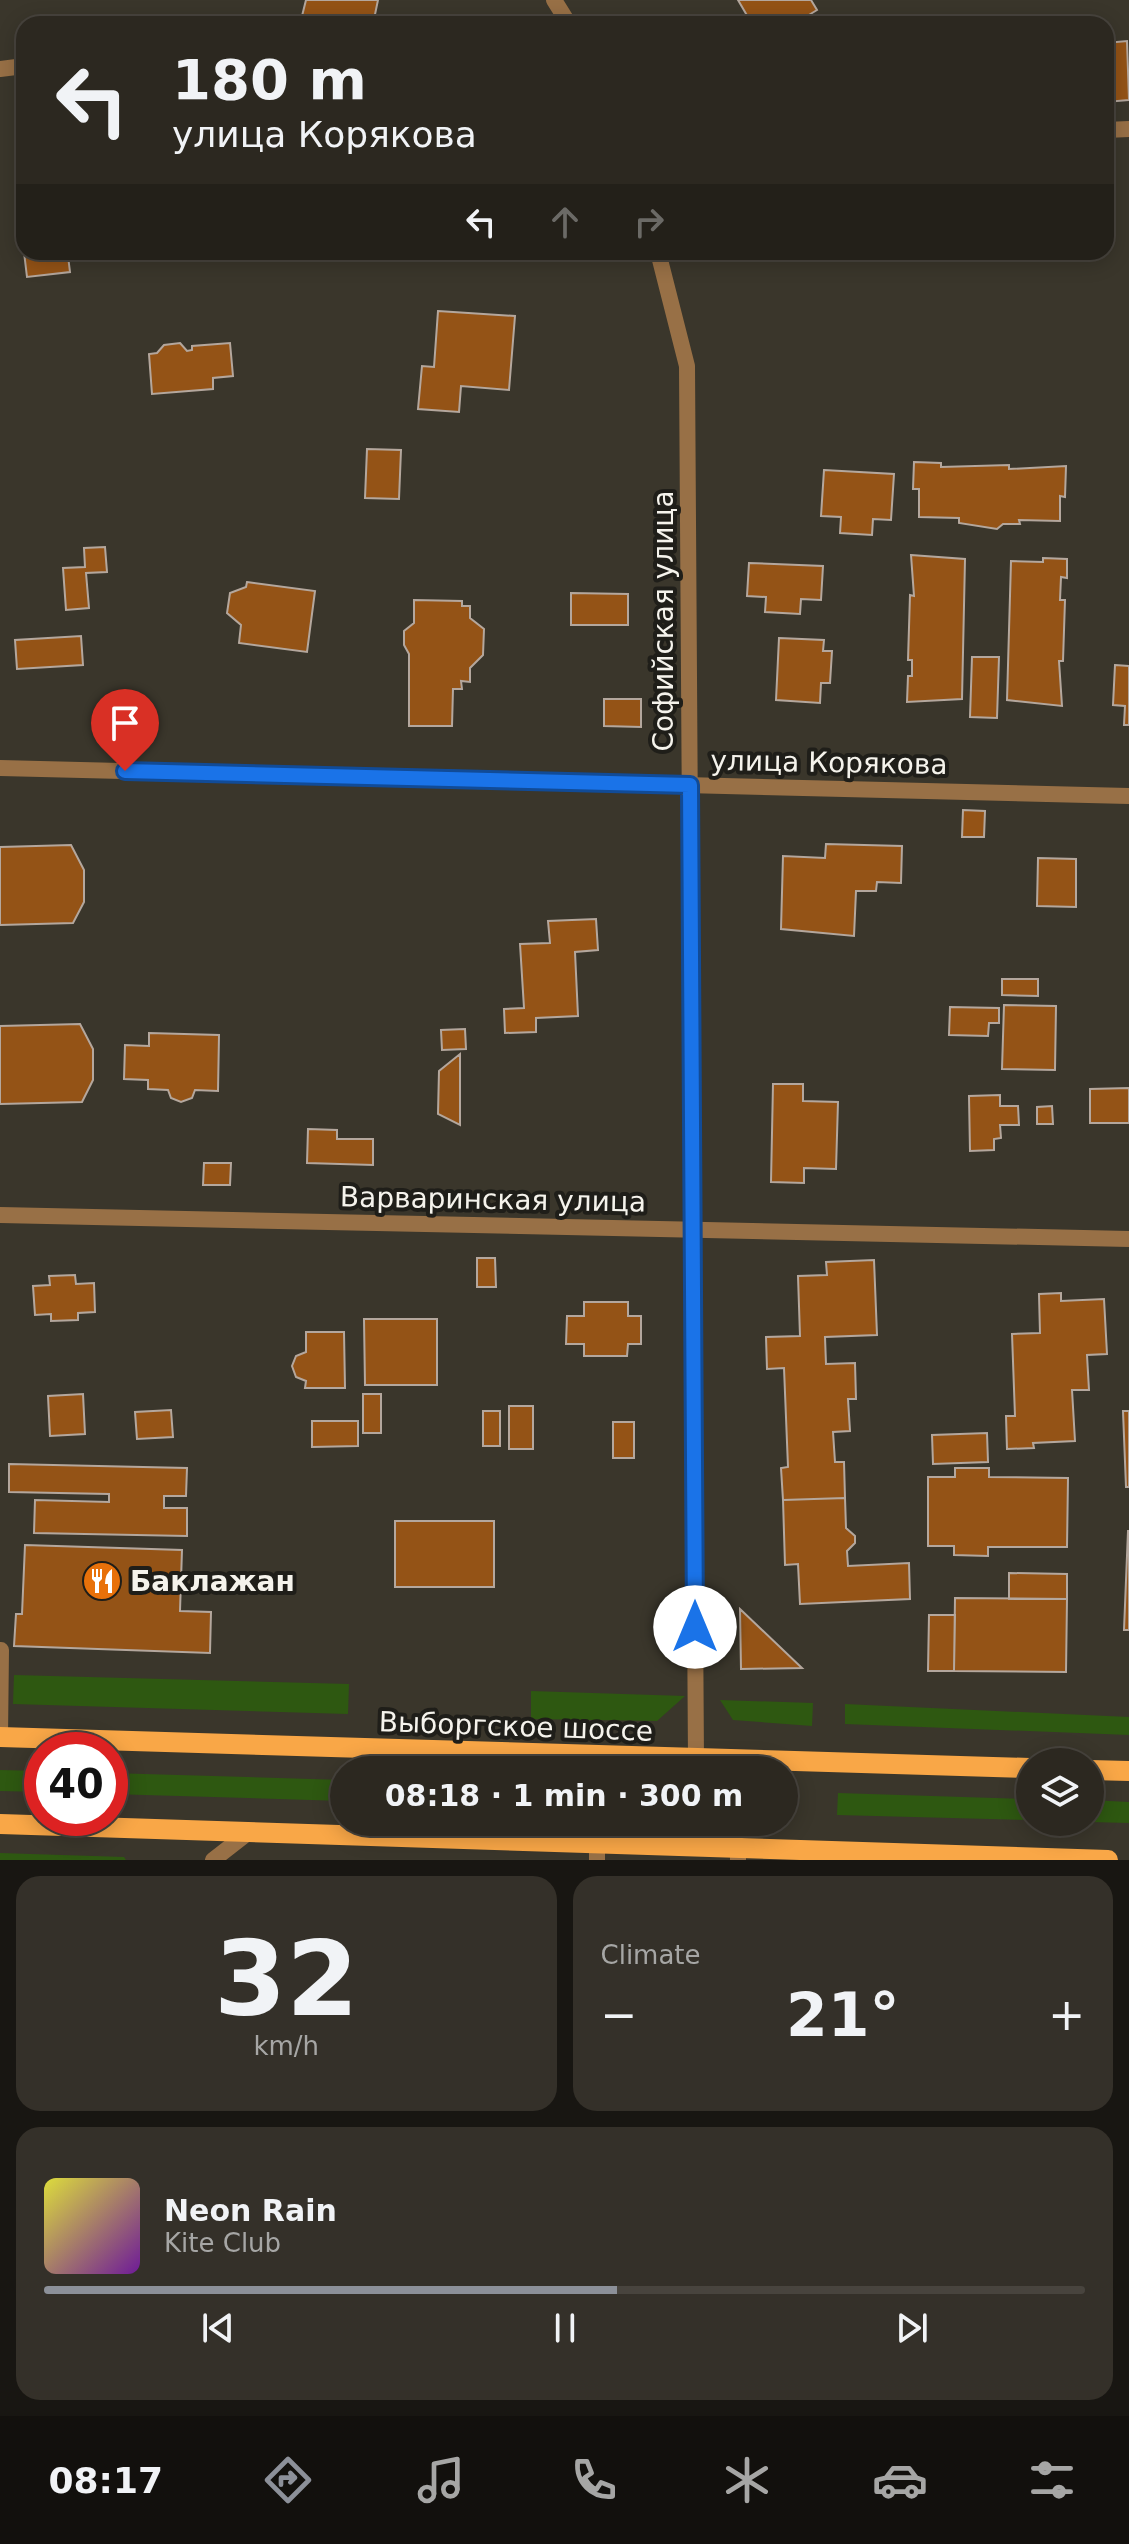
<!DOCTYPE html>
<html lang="en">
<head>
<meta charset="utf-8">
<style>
	body { margin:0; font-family:"DejaVu Sans",sans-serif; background:#343029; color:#f1f3f6; height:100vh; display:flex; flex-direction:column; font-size:30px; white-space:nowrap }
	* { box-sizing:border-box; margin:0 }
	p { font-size:26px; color:#a6a6a5 }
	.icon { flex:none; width:44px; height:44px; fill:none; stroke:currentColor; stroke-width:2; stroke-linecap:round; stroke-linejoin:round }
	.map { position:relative; height:1860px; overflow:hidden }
	.side { display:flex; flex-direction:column; gap:16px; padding:16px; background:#181612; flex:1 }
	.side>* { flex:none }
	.guide { position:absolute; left:16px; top:16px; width:1098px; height:244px; border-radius:24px; box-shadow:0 4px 20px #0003,0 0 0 2px #48443e; background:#2c2820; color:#f1f3f6; overflow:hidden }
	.buttons { position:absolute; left:1016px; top:1748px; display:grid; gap:16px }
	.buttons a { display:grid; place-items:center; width:88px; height:88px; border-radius:50%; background:#2c2820; box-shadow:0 4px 20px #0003,0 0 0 2px #48443e; font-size:40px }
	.speed { position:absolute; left:24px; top:1732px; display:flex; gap:16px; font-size:40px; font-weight:700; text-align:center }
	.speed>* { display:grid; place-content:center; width:104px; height:104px; border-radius:50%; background:#2c2820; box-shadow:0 4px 20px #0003,0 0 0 2px #48443e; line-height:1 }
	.speed .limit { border:12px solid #d22; background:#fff; color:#111 }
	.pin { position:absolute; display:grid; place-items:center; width:68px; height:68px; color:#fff; margin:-82px -34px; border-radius:50% 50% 50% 0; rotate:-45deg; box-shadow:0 0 8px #0007 }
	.pin .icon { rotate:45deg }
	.me { position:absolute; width:88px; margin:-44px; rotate:0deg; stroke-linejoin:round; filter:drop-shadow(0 0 6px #0008) }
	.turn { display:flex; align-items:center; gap:28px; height:168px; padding:0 24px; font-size:36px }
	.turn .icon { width:104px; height:104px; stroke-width:2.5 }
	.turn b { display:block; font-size:56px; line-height:68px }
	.lanes { display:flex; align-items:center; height:76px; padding:0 24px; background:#0003; justify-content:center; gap:40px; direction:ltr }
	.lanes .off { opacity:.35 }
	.big { font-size:60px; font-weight:800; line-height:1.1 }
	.side .card { flex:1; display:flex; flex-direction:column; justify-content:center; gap:12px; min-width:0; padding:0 28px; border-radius:24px; background:#343029 }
	.side .dial { align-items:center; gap:0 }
	.dial b { font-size:104px; line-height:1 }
	.song { display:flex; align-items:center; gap:24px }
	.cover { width:96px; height:96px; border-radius:12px; background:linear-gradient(135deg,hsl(60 70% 55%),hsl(280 70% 35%)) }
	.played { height:8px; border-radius:4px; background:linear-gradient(90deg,#8c9099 55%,#48443e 55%) }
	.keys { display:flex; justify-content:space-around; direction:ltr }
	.heat { display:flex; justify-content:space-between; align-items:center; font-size:44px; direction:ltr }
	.side .tiles { flex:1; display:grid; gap:16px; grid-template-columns:1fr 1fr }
	.card:last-child { grid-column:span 2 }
	.trip { position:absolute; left:330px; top:1756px; width:468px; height:80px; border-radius:40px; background:#2c2820; box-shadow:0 4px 20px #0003,0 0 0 2px #48443e; font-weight:800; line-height:80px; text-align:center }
	.tabs { display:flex; height:128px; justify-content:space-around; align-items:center; background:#12100d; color:#a6a6a5 }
	.tabs .icon { width:56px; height:56px }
	.tabs .current { color:#8c9099 }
	.tabs b { font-size:36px; color:#f1f3f6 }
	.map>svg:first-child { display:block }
</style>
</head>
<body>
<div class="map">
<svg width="1129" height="1860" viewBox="0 0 1129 1860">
	<rect width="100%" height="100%" fill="#3a362b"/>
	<!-- green -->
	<path fill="#2e5811" d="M14 1675 349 1684 348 1714 13 1704Z
		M531 1691 685 1696 657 1721 531 1719Z
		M720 1700 813 1703 812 1726 733 1720Z
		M845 1704 1129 1717V1735L845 1724Z
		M0 1770 42 1771V1792L0 1791Z
		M110 1773 344 1780V1801L110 1794Z
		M838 1793 1030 1799V1820L837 1815Z
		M1090 1800 1129 1802V1823L1089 1822Z
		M0 1853 124 1857 126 1860H0Z"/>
	<!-- building -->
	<path fill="#945316" stroke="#b4a79d" stroke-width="2" d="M306 0H378L373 24H338L302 16Z
		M738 0H811L817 10 794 24H752Z
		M1127 41 1129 100 1106 102V43Z
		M24 252H91L92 254 68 256 70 272 27 277Z
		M438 311 515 316 509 390 461 386 459 412 418 409 422 366 434 367Z
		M180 343 187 351 192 350V346L230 343 233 376 213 378V389L152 394 149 354 157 353 164 345Z
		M367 449 401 450 399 499 365 498Z
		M914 462 941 463V467L1009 465V469L1066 466 1065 497 1060 496V521L1019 520 1020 524H1003L997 529 959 523V518L919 517V489H913Z
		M824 470 894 474 891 520 873 519 872 535 840 533 841 517 821 516Z
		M105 547 107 572 86 573 89 608 66 610 63 568 85 567 84 548Z
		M911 555 965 559 962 699 907 702 908 676H912V660H908L910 595 914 596Z
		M1043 558 1067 559V578L1061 577 1060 600H1065L1063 661H1059L1062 706 1007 700 1011 561 1043 562Z
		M749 563 823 566 821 600 801 599 800 614 765 612 766 597 747 596Z
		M247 582 315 591 307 652 239 643 241 625 227 613 230 593 246 587Z
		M571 593 628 594V625H571Z
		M414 600 462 601V606H470V618L484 629 483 655 470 668V682L461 681 462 689H453L452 726H409V654L404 645V631L414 623Z
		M81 636 83 665 17 669 15 640Z
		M779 638 824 640 823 651H832L830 683H821L820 703 776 700Z
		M972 657H999L997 718 970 717Z
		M1115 665 1129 666V725H1124L1125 706 1113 705Z
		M604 699H641V727L604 726Z
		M963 810 985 811 984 837H962Z
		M826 844 902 846 901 883 877 882 876 891H856L854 936 781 929 783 856 825 858Z
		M71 845 84 870V902L73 923 0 925V847Z
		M1038 858 1076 859V907L1037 906Z
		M596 919 598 950 575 952 578 1016 536 1018V1032L505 1033 504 1009 524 1008 520 944 550 943 548 921Z
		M1002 979H1038V996L1002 995Z
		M1004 1005 1056 1006 1055 1070 1002 1069Z
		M950 1007 999 1008V1023H989L988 1036 949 1035Z
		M80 1024 93 1049V1080L82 1102 0 1104V1026Z
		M465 1029 466 1049 442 1050 441 1030Z
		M149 1033 219 1035 218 1091 195 1090 192 1098 181 1102 171 1098 168 1090 148 1089V1080L124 1079 125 1045 149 1046Z
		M460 1054V1125L438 1114 439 1071Z
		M773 1084H803V1101L838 1102 836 1169 804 1168V1183L771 1182Z
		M1129 1088V1123H1090V1089Z
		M1000 1095V1106H1018L1019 1125H1000L1001 1138 994 1139V1150L970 1151 969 1096Z
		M1052 1106 1053 1124H1037V1107Z
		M308 1129 337 1130V1139H373V1165L307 1163Z
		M204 1163H231L230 1185H203Z
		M477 1258H495L496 1287H477Z
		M874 1260 877 1335 825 1337 826 1364 855 1363 856 1399H848L850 1431 833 1432 835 1462H844L845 1498 783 1500 781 1468 788 1467 784 1368 767 1369 766 1337 800 1336 798 1276 827 1275 826 1262Z
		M75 1275 76 1284 94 1283 95 1312 78 1313V1320L51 1321V1314L35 1315 33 1286 50 1285 49 1276Z
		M1061 1293V1301L1104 1299 1107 1354 1087 1355 1089 1390H1072L1075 1441 1033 1443 1034 1448 1007 1449 1006 1416H1015L1012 1334 1040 1333 1039 1294Z
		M584 1302H628V1316H641V1344H628L627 1356H584V1344H566L567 1316H584Z
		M364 1319H437V1385H365Z
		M306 1332H344L345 1388H305L306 1381 296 1377 292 1366 296 1356 306 1352Z
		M83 1394 85 1434 50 1436 48 1396Z
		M363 1394H381V1433H363Z
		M509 1406H533V1449H509Z
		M171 1410 173 1437 137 1439 135 1412Z
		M483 1411H500V1446H483Z
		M1123 1411H1129V1487H1126Z
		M312 1421H358V1446L312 1447Z
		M613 1422H634V1458H613Z
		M987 1433 988 1462 933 1464 932 1435Z
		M9 1464 187 1468 186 1496H164V1508H187V1536L34 1533 35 1500 109 1502V1494L9 1492Z
		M955 1468H989V1477L1068 1478 1067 1547H988V1556L954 1555V1546H928V1477H955Z
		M845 1498 846 1528 855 1536V1543L847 1551 848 1566 909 1563 910 1599 800 1604 798 1564 785 1565 783 1500Z
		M395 1521H494V1587H395Z
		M1128 1531H1129V1630H1124Z
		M25 1545 182 1550 180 1611 211 1612 210 1653 14 1646 16 1614H22Z
		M1009 1573 1067 1574V1599H1009Z
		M955 1598 1067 1599 1066 1672 954 1671Z
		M740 1609 802 1668 741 1669Z
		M929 1615H955L954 1671H928Z"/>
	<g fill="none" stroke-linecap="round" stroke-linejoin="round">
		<!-- service -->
		<path stroke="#987046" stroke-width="16" d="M0 1736 1 1650"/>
		<!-- minor -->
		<path stroke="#987046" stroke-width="16" d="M0 69 24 66
			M1106 130 1129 129
			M0 768 1129 796
			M0 1215 1129 1239
			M213 1860 249 1832"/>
		<!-- tertiary -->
		<path stroke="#987046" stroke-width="16" d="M554 0 569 24
			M658 252 687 366 696 1760 701 1770
			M726 1822 738 1846V1860
			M597 1860V1842L622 1822"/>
		<!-- primary -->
		<path stroke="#f9a747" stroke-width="20" d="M0 1737 1030 1768
			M1090 1770 1129 1771
			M0 1824 1108 1860"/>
	</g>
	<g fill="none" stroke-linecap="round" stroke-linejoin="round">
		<defs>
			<path id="route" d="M125 771 690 785 695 1627"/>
		</defs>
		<!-- route casing -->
		<use href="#route" stroke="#114b97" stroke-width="20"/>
		<!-- route -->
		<use href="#route" stroke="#1a73e8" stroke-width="14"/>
	</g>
	<!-- icons -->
	<defs>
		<symbol id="restaurant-disc" viewBox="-11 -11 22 22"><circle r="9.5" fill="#e8710a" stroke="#1f1e19"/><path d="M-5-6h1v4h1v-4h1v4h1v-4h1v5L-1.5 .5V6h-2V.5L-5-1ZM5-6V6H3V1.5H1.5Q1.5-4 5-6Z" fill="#fff"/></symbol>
	</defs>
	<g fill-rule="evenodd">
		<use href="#restaurant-disc" x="80" y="1559" width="44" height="44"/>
	</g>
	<g text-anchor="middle" stroke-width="8" stroke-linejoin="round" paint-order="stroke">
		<!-- street labels -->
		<g font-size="28" fill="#f5f3ec" stroke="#1f1e19">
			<text transform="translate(663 621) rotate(-90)" y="10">Софийская улица</text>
			<text transform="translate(829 762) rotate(1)" y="10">улица Корякова</text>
			<text transform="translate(493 1199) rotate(1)" y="10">Варваринская улица</text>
			<text transform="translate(516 1726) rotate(2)" y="10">Выборгское шоссе</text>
		</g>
		<!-- poi labels -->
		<g font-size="28" font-weight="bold" fill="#f5f3ec" stroke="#1f1e19" text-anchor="start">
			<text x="130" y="1591">Баклажан</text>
		</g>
	</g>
</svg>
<div class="buttons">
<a><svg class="icon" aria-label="layers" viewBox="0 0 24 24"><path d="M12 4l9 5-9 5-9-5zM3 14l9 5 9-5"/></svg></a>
</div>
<div class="speed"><div class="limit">40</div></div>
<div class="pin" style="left:125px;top:771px;background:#d93025"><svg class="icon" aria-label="arrive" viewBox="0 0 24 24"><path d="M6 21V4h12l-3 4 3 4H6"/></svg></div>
<svg class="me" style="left:695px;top:1627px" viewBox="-20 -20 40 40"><circle r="19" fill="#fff"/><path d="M0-13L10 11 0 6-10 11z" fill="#1a73e8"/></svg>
<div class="trip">08:18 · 1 min · 300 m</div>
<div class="guide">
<div class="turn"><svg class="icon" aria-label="left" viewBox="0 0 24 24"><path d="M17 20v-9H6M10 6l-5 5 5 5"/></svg><div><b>180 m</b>улица Корякова</div></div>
<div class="lanes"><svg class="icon" aria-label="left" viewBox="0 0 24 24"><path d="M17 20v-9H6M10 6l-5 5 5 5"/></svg><svg class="icon off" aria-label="ahead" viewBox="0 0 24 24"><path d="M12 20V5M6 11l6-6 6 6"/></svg><svg class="icon off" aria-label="right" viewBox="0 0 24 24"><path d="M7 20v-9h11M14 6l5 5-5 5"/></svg></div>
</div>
</div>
<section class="side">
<div class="tiles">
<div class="card dial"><b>32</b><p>km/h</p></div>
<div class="card"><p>Climate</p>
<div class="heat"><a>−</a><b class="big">21°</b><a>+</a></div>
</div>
<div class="card">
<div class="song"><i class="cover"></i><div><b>Neon Rain</b><p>Kite Club</p></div></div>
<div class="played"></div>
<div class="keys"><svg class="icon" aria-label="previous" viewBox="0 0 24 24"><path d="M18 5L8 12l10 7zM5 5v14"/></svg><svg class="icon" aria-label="pause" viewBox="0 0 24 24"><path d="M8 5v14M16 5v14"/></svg><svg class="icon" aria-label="next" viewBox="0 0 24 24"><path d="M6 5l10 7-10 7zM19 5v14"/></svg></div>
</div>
</div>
</section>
<nav class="tabs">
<b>08:17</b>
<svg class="icon current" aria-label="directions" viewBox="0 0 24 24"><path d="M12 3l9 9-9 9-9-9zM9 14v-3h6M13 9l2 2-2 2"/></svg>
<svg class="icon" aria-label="music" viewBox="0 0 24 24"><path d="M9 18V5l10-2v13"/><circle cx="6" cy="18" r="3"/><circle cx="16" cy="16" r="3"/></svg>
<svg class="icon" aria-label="phone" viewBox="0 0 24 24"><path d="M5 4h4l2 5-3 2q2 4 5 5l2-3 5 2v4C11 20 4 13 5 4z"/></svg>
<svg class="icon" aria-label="climate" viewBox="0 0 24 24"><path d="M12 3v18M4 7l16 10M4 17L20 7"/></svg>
<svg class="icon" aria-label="car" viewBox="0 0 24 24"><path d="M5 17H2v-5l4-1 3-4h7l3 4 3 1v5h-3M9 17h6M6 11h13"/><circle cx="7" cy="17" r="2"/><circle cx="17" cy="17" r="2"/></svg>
<svg class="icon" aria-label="filters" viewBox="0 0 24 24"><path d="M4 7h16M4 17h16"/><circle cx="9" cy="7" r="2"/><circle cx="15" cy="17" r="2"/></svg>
</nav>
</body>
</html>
